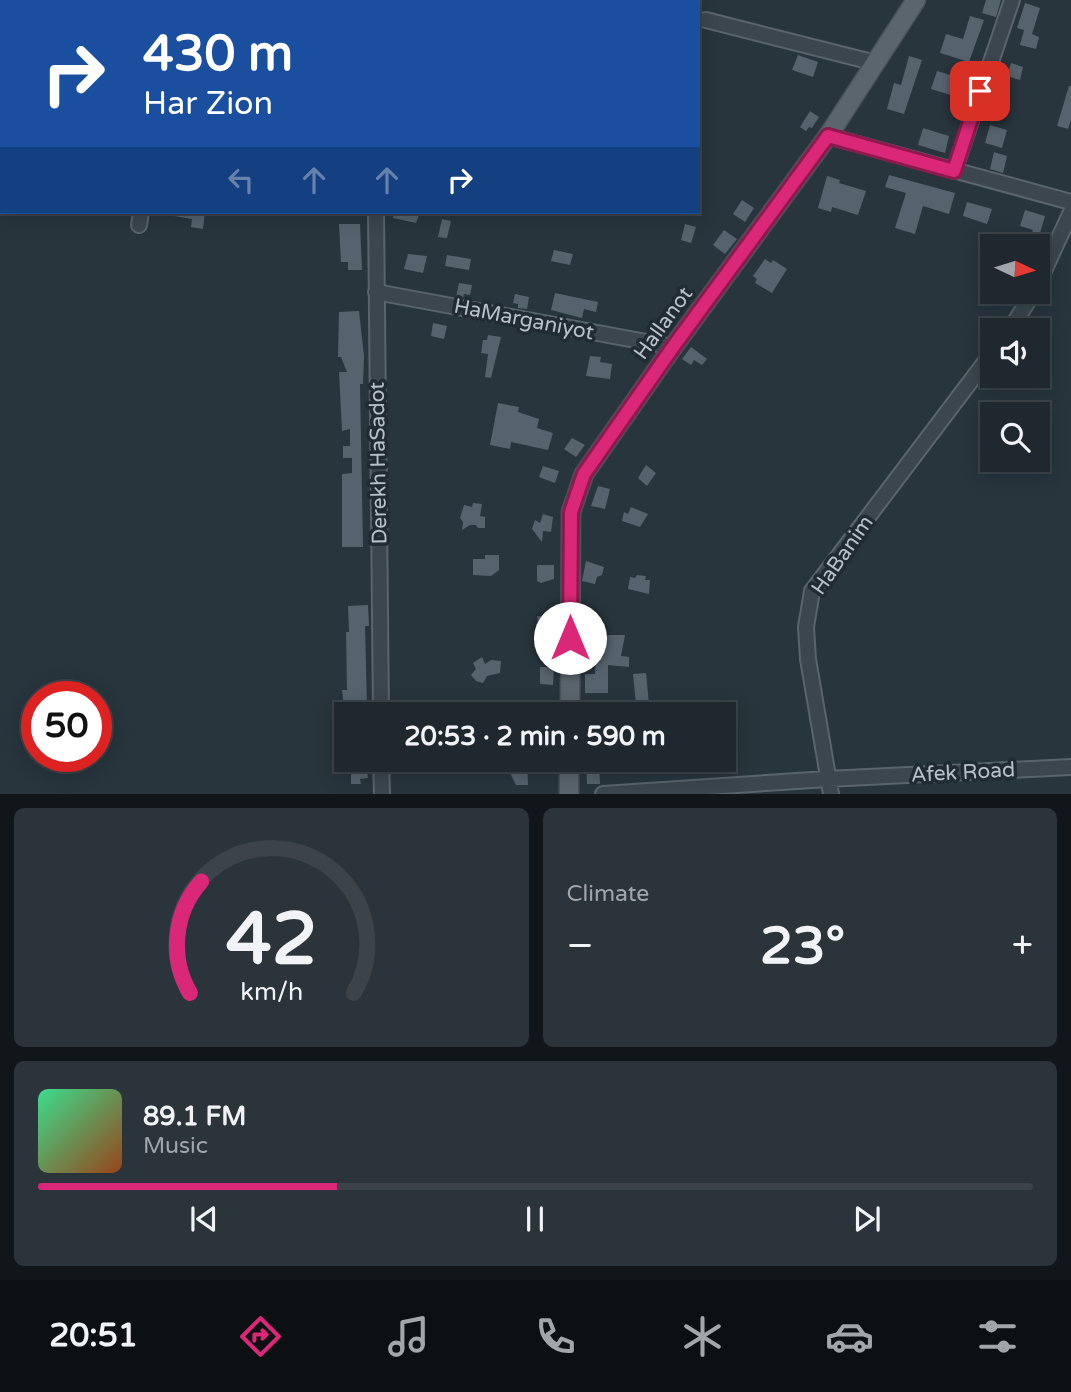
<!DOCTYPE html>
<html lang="en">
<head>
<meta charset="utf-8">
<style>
	body { margin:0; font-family:"Varela Round",sans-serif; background:#2b343a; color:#f1f3f6; height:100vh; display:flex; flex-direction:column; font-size:26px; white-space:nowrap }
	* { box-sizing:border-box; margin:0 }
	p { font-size:23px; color:#a1a6aa }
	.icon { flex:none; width:38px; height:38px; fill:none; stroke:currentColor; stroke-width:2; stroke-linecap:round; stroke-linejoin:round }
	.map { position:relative; height:794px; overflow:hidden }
	.panel { display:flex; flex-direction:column; gap:14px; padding:14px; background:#101619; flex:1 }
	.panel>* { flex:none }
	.top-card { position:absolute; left:0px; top:0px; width:700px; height:214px; box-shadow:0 4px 18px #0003,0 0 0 2px #3c444a; background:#1a4fa0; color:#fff; overflow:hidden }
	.needle { width:46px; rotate:94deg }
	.controls { position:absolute; left:980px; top:234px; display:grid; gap:14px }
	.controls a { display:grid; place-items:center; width:70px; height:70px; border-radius:0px; background:#1e282e; box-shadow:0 4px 18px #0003,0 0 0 2px #3c444a; font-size:35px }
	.speed { position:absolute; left:21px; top:681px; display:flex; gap:14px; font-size:35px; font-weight:700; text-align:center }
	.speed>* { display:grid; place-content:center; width:91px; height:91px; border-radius:50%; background:#1e282e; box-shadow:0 4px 18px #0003,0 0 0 2px #3c444a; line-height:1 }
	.speed .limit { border:10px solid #d22; background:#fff; color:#111 }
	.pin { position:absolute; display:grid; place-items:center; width:60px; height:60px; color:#fff; margin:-30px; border-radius:14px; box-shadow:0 4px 10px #0006 }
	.me { position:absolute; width:77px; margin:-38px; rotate:0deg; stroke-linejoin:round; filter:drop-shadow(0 0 5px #0008) }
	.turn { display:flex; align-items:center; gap:24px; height:147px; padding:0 28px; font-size:32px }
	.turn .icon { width:91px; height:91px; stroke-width:2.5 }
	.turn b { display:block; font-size:49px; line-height:60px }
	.lanes { display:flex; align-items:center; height:66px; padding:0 28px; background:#0003; justify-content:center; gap:35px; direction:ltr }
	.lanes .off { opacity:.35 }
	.big { font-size:52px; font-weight:700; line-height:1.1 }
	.panel .widget { flex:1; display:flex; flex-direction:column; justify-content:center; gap:10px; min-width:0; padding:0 24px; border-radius:10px; background:#2b343a }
	.panel .dial { align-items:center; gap:0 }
	.dial svg { height:182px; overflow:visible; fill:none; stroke:#3c444a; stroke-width:7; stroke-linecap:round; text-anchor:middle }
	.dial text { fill:#f1f3f6; stroke:none }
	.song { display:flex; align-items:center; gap:21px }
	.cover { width:84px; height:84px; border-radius:10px; background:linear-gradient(135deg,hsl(150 70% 55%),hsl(20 70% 35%)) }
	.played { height:7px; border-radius:4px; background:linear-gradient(90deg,#db2777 30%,#3c444a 30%) }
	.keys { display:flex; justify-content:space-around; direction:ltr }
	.heat { display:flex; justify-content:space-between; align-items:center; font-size:38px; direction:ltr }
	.panel .tiles { flex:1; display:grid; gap:14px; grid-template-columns:1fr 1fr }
	.widget:last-child { grid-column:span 2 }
	.trip { position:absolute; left:334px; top:702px; width:402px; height:70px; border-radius:0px; background:#1e282e; box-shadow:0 4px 18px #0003,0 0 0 2px #3c444a; font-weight:700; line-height:70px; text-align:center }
	.tabs { display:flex; height:112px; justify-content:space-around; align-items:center; background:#0c1012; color:#a1a6aa }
	.tabs .icon { width:49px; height:49px }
	.tabs .selected { color:#db2777 }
	.tabs b { font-size:32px; color:#f1f3f6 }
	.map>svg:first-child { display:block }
</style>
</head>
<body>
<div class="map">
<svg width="1071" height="794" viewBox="0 0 1071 794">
	<rect width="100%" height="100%" fill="#28353d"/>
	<!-- building -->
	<path fill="#56636d" d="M986 0H1001L996 17 982 13Z
		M1025 3 1040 8 1032 34 1039 37 1036 49 1020 45 1024 30 1017 28Z
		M970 16 984 20 969 62 940 53 946 34 963 39Z
		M798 55 818 62 813 77 792 70Z
		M909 56 922 60 904 114 887 109 894 83 901 85Z
		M1011 63 1023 67 1020 80 1007 76Z
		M937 71 957 77 951 95 931 89Z
		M1069 86H1071V120L1068 129 1057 126Z
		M810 111 819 117 812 128 809 127 806 131 800 127Z
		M990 125 1007 130 1002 148 985 143Z
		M923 128 949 136 945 153 918 145Z
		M994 152 1007 156 1003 173 990 169Z
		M889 175 955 193 949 214 923 206 915 234 895 228 906 193 885 187Z
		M827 176 840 180 839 183 866 191 858 215 832 207 831 212 818 208Z
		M742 200 754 208 745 222 733 214Z
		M967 202 992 209 987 224 963 216Z
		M1025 210 1045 216 1036 247H1028L1033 230 1020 226Z
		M174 212H205L203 229 191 227 192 219 174 216Z
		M395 212H420L416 223 393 218Z
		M442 219 451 221 447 238 438 237Z
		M339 224H360L362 270H348V262H341Z
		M685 224 696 227 691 243 681 240Z
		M724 230 737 239 725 254 713 245Z
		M554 250 573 254 570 265 551 261Z
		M408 254 427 256 423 273 404 269Z
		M447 255 471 259 469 270 445 266Z
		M765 259 771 263 773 260 787 269 772 293 755 283 757 279 753 276Z
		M459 283 472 285 470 295 464 294 463 298 456 297Z
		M555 293 598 302 596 312 584 309 582 318 551 310Z
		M515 294 529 297 527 309 518 308V304L513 303Z
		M359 311 364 356 363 384H360L363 547H342V474L352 473V458H343V446H350V429L342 431 339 372H347L341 357H338L339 312Z
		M660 317 671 324 664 336 652 329Z
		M433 323 447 326 444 339 431 336Z
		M488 335 501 337 491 378 485 377 488 354 481 353 483 340H487Z
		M691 347 707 359 702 365 694 360 691 365 682 359Z
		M590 356 601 357 600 362 612 364 610 379 586 376Z
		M498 403 519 407 518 412 539 419 537 428 553 433 548 450 511 442 510 449 490 445Z
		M572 438 585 445 576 457 564 449Z
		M646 465 656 473 647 486 638 478Z
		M543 466 559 471 555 483 539 477Z
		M598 486 610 489 605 509 591 506Z
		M473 503 482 504 480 516 485 517V528H478L476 525H470L462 530 463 522 460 518 464 505 472 507Z
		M631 507 648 514 640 527 622 521 624 512 628 514Z
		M543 514 553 517 551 532 543 531 542 542 532 529 535 520 540 523Z
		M485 555H499V570L491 576 473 575V559H485Z
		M586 561 604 567 602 575 597 577 595 584 582 581Z
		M537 565H554V579L541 583 537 581Z
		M637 575 646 576 645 580H650L649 594 628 589 630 577 635 578Z
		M368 605 369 626H365L367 707H365V714H345L342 690H347L346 632H349L348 606Z
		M537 616H550V629H538Z
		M597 635H625L621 656 629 657V667L608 665V693H585V674H595Z
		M482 657 485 664 491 660 501 661 500 673 487 676 483 683 476 681 471 675 476 669 473 663Z
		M540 667H554L553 685 540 684Z
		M646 673 650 714H637L633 674Z
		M351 760H366L368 778 360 779 361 784H351Z
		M511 760H527L528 785H516L510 773Z
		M599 763 600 784H587L586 764Z"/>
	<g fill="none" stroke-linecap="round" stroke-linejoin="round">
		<defs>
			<path id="minor" d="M375 0V2
				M29 2 30 0
				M171 2V0
				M706 20 876 63
				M0 72 2 73
				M828 136 1071 202
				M954 171 1012 0
				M376 212 381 714
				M139 225 141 212
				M1038 284 1071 212
				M376 292 673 347
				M1009 331 1034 292
				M381 760 382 794
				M603 794 827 779 1071 767
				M831 794 808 659 806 627 812 591 992 353"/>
			<path id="major" d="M570 714 571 512 584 474 673 347 828 136 916 0
				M569 794V760"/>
		</defs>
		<!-- minor casing -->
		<use href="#minor" stroke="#59646b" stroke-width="18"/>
		<!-- major casing -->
		<use href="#major" stroke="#48525a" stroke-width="21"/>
		<!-- minor -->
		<use href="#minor" stroke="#3b464e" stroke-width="14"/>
		<!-- major -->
		<use href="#major" stroke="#5a656d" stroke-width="18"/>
	</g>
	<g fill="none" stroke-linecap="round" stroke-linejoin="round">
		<defs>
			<path id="route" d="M570 638 571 512 584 474 673 347 828 136 954 171 980 91"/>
		</defs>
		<!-- route casing -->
		<use href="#route" stroke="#8e194d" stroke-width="18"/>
		<!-- route -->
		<use href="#route" stroke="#db2777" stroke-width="12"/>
	</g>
	<g text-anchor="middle" stroke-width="7" stroke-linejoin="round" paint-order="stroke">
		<!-- street labels -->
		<g font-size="21" fill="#b8c1c8" stroke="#202b33">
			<text transform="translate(524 319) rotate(11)" y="7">HaMarganiyot</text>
			<text transform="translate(663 323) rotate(-54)" y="7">HaIlanot</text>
			<text transform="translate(378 463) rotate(-91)" y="7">Derekh HaSadot</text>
			<text transform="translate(842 555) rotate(-55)" y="7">HaBanim</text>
			<text transform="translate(963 772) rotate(-3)" y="7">Afek Road</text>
		</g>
	</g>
</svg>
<div class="controls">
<a><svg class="needle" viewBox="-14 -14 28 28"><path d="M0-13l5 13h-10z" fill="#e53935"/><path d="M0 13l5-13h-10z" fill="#a1a6aa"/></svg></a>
<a><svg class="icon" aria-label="sound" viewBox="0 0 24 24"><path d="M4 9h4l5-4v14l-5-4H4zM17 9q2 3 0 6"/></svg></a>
<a><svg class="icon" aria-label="search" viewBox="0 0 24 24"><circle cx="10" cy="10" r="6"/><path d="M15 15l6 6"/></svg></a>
</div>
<div class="speed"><div class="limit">50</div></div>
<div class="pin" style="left:980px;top:91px;background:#d93025"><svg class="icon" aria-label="arrive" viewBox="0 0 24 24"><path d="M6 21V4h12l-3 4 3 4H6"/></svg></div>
<svg class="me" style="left:570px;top:638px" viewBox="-20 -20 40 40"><circle r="19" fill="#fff"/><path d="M0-13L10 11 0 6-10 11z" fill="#db2777"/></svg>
<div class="trip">20:53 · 2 min · 590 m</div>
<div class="top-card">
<div class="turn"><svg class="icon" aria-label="right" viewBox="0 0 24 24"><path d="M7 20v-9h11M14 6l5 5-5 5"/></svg><div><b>430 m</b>Har Zion</div></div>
<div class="lanes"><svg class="icon off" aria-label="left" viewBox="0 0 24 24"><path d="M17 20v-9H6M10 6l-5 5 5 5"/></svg><svg class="icon off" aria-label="ahead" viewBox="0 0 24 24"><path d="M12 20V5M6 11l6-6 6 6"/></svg><svg class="icon off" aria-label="ahead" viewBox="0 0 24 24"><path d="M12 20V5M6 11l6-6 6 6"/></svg><svg class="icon" aria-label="right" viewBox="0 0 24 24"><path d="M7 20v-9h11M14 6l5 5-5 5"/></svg></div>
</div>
</div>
<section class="panel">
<div class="tiles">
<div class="widget dial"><svg viewBox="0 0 100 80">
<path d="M14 69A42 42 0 1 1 86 69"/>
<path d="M14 69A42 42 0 0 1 19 20" stroke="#db2777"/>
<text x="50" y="56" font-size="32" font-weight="700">42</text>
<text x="50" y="72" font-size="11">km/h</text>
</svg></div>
<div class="widget"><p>Climate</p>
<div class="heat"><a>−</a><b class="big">23°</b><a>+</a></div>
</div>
<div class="widget">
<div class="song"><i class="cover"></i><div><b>89.1 FM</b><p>Music</p></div></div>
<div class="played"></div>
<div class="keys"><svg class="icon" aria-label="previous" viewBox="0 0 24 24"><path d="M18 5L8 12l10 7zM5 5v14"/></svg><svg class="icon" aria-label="pause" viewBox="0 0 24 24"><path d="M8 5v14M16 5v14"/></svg><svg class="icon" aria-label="next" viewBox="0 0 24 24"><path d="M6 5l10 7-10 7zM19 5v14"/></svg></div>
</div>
</div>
</section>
<nav class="tabs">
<b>20:51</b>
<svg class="icon selected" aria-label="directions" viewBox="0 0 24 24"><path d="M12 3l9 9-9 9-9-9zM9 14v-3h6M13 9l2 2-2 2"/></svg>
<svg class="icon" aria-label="music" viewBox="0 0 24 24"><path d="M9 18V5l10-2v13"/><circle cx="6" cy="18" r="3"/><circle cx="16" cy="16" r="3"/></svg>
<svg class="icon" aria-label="phone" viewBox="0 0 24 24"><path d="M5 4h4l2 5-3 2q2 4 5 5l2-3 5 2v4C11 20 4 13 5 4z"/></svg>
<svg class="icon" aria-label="climate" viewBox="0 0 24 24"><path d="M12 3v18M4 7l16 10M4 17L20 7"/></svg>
<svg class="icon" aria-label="car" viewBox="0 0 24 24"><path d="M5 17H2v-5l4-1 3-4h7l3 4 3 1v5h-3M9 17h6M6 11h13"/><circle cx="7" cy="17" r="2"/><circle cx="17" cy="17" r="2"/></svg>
<svg class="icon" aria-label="filters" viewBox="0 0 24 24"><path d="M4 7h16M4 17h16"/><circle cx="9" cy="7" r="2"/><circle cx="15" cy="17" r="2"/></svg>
</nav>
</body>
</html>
